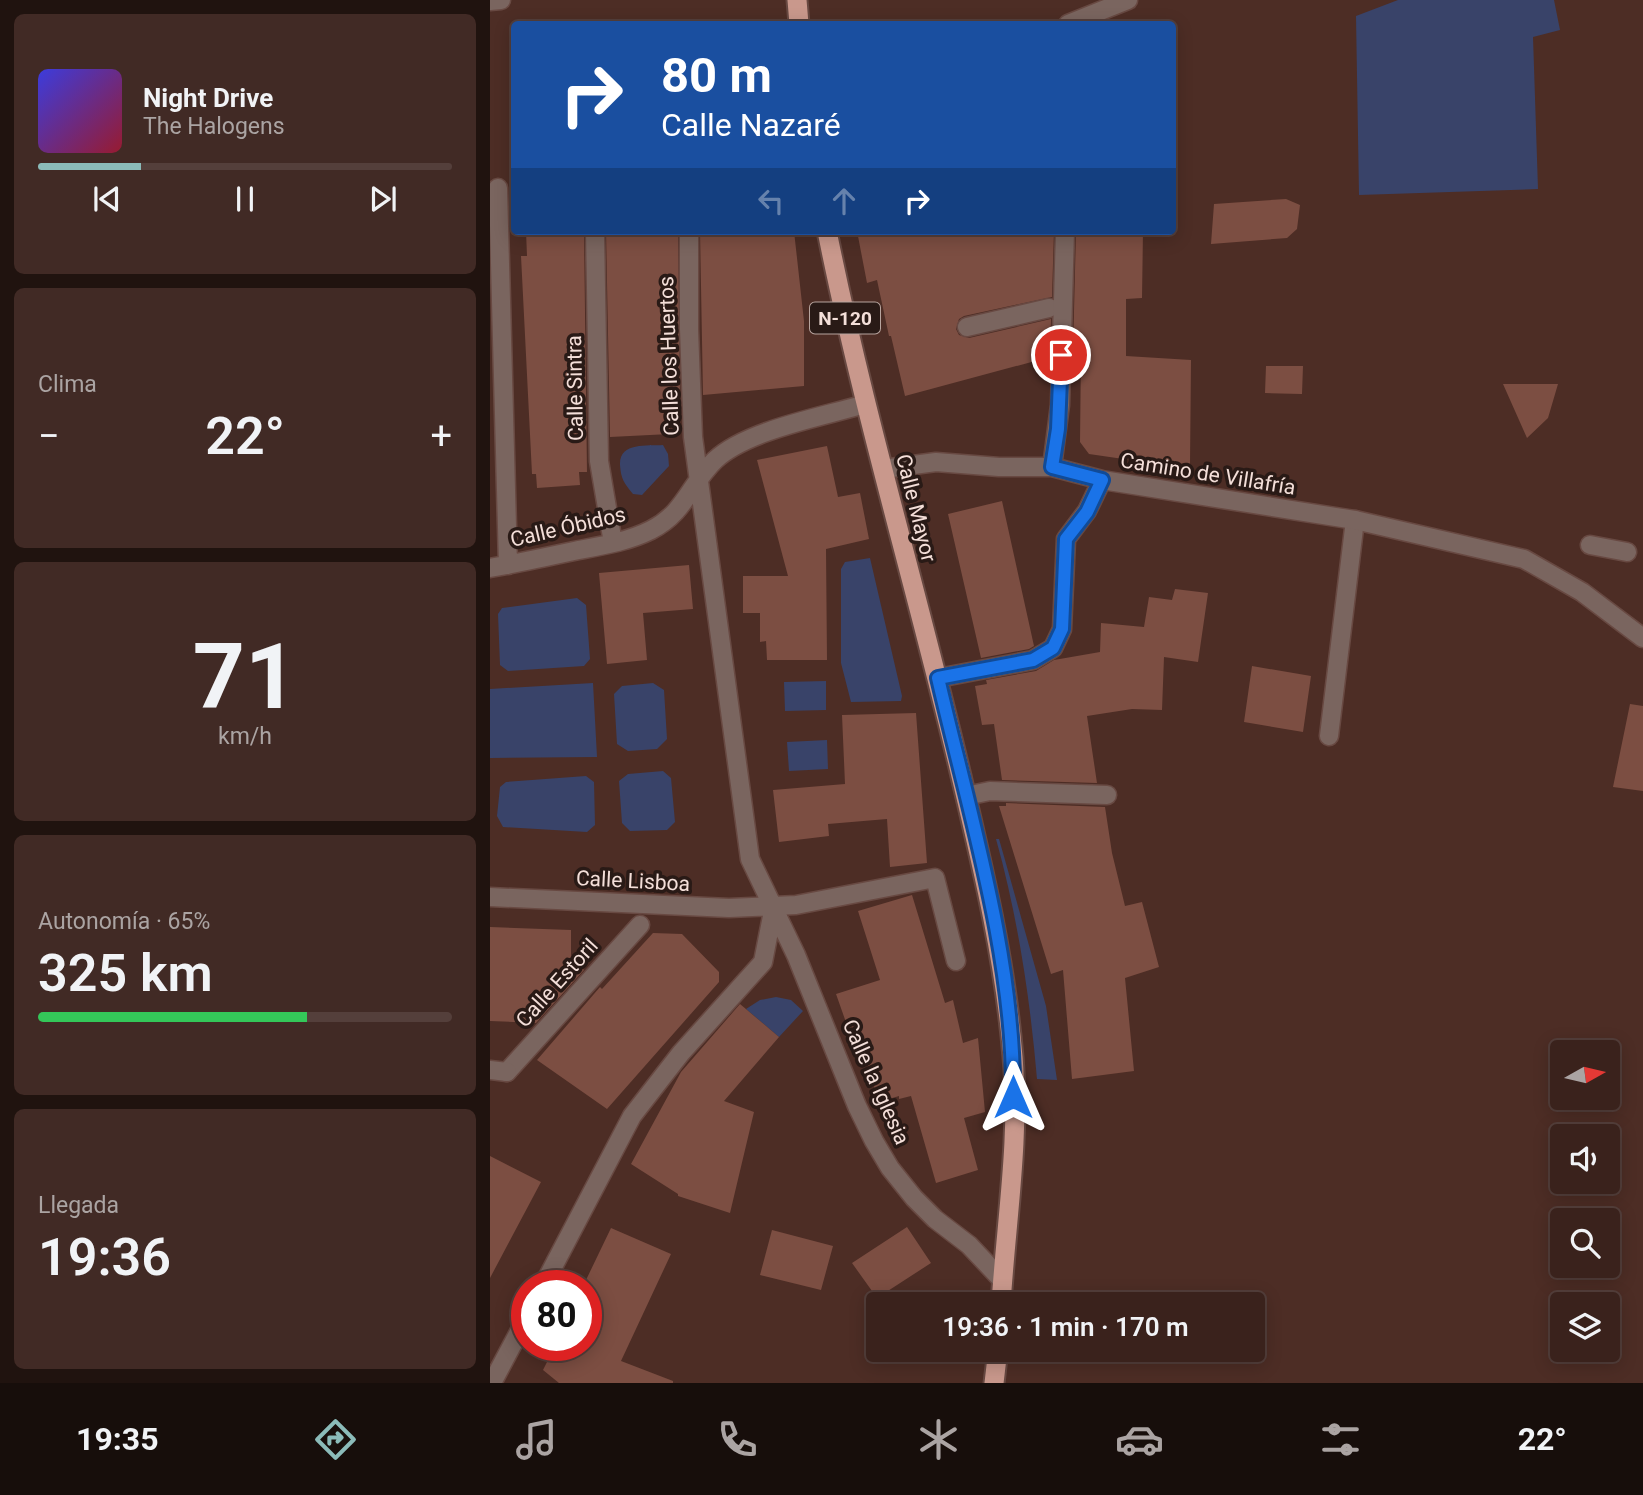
<!DOCTYPE html>
<html lang="es">
<head>
<meta charset="utf-8">
<style>
	body { margin:0; font-family:Roboto,sans-serif; background:#412a25; color:#f1f3f6; height:100vh; display:flex; flex-direction:column; font-size:26px; white-space:nowrap }
	* { box-sizing:border-box; margin:0 }
	p { font-size:23px; color:#aba4a3 }
	.icon { flex:none; width:38px; height:38px; fill:none; stroke:currentColor; stroke-width:2; stroke-linecap:round; stroke-linejoin:round }
	.map { position:relative; flex:1; overflow:hidden }
	.drawer { display:flex; flex-direction:column; gap:14px; padding:14px; background:#20130f; width:490px }
	.drawer>* { flex:none }
	.guide { position:absolute; left:21px; top:21px; width:665px; height:214px; border-radius:7px; box-shadow:0 4px 18px #0003,0 0 0 2px #543f3b; background:#1a4fa0; color:#fff; overflow:hidden }
	.needle { width:46px; rotate:82deg }
	.fabs { position:absolute; left:1060px; top:1040px; display:grid; gap:14px }
	.fabs a { display:grid; place-items:center; width:70px; height:70px; border-radius:7px; background:#3a221c; box-shadow:0 4px 18px #0003,0 0 0 2px #543f3b; font-size:35px }
	.speed { position:absolute; left:21px; top:1270px; display:flex; gap:14px; font-size:35px; font-weight:700; text-align:center }
	.speed>* { display:grid; place-content:center; width:91px; height:91px; border-radius:50%; background:#3a221c; box-shadow:0 4px 18px #0003,0 0 0 2px #543f3b; line-height:1 }
	.speed .limit { border:10px solid #d22; background:#fff; color:#111 }
	.pin { position:absolute; display:grid; place-items:center; width:60px; height:60px; color:#fff; margin:-30px; border:4px solid #fff; border-radius:50%; box-shadow:0 2px 7px #0007 }
	.me { position:absolute; width:77px; margin:-38px; rotate:0deg; stroke-linejoin:round; filter:drop-shadow(0 0 5px #0008) }
	.turn { display:flex; align-items:center; gap:24px; height:147px; padding:0 35px; font-size:32px }
	.turn .icon { width:91px; height:91px; stroke-width:2.5 }
	.turn b { display:block; font-size:49px; line-height:60px }
	.lanes { display:flex; align-items:center; height:66px; padding:0 35px; background:#0003; justify-content:center; gap:35px; direction:ltr }
	.lanes .off { opacity:.35 }
	.big { font-size:52px; font-weight:600; line-height:1.1 }
	.drawer .widget { flex:1; display:flex; flex-direction:column; justify-content:center; gap:10px; min-width:0; padding:0 24px; border-radius:10px; background:#412a25 }
	.drawer .dial { align-items:center; gap:0 }
	.dial b { font-size:91px; line-height:1 }
	.song { display:flex; align-items:center; gap:21px }
	.cover { width:84px; height:84px; border-radius:10px; background:linear-gradient(135deg,hsl(240 70% 55%),hsl(350 70% 35%)) }
	.played { height:7px; border-radius:4px; background:linear-gradient(90deg,#8bbbb9 25%,#543f3b 25%) }
	.keys { display:flex; justify-content:space-around; direction:ltr }
	.heat { display:flex; justify-content:space-between; align-items:center; font-size:38px; direction:ltr }
	.charge { height:10px; border-radius:5px; background:linear-gradient(90deg,#34c759 65%,#543f3b 0) }
	.trip { position:absolute; left:376px; top:1292px; width:399px; height:70px; border-radius:7px; background:#3a221c; box-shadow:0 4px 18px #0003,0 0 0 2px #543f3b; font-weight:600; line-height:70px; text-align:center }
	.menu { display:flex; height:112px; justify-content:space-around; align-items:center; background:#170e0b; color:#aba4a3 }
	.menu .icon { width:49px; height:49px }
	.menu .on { color:#8bbbb9 }
	.menu b { font-size:32px; color:#f1f3f6 }
	main { display:flex; flex:1; min-height:0 }
	.map>svg:first-child { display:block }
</style>
</head>
<body>
<main>
<section class="drawer">
<div class="widget">
<div class="song"><i class="cover"></i><div><b>Night Drive</b><p>The Halogens</p></div></div>
<div class="played"></div>
<div class="keys"><svg class="icon" aria-label="previous" viewBox="0 0 24 24"><path d="M18 5L8 12l10 7zM5 5v14"/></svg><svg class="icon" aria-label="pause" viewBox="0 0 24 24"><path d="M8 5v14M16 5v14"/></svg><svg class="icon" aria-label="next" viewBox="0 0 24 24"><path d="M6 5l10 7-10 7zM19 5v14"/></svg></div>
</div>
<div class="widget"><p>Clima</p>
<div class="heat"><a>−</a><b class="big">22°</b><a>+</a></div>
</div>
<div class="widget dial"><b>71</b><p>km/h</p></div>
<div class="widget"><p>Autonomía · 65%</p><b class="big">325 km</b><div class="charge"></div></div>
<div class="widget"><p>Llegada</p><b class="big">19:36</b></div>
</section>
<div class="map">
<svg width="1153" height="1383" viewBox="0 0 1153 1383">
	<rect width="100%" height="100%" fill="#4d2d25"/>
	<!-- green -->
	<path fill="#394369" d="M908 0H1064L1070 30 1043 37 1048 189 869 195 866 16Z
		M173 445 178 454 179 466 152 495 143 494C134 483 131 479 130 465 129 442 157 446 173 445Z
		M380 558 412 696 411 701 361 702 351 663V569L355 562Z
		M87 598 96 605 100 659 94 666 18 671 10 665 8 614 12 608Z
		M336 681V710L295 711 294 682Z
		M103 683 107 757 0 758V689Z
		M163 683 174 690 177 739 167 749 138 751 127 744 124 694 132 686Z
		M337 740 338 769 299 771 297 742Z
		M173 771 181 778 185 822 177 830 140 831 132 823 129 781 138 774Z
		M96 776 104 782 105 825 97 832 13 827 7 816 10 787 16 782Z
		M506 839H509L515 860 556 1006 567 1080 547 1079C540 998 528 918 506 839Z
		M286 997 301 1000 313 1011 289 1037 256 1009 270 1000Z"/>
	<!-- building -->
	<path fill="#7c4e42" d="M796 199 810 205 807 229 797 238 721 244 724 204Z
		M36 231H94L97 472H89L90 485 47 488 46 474H42L31 256H37Z
		M116 231H188L190 397 188 398 189 423H180V434L120 437Z
		M210 231H304L314 321V386L213 395Z
		M367 231H564L562 297 474 316 469 319 466 329 469 335 479 338 561 319 560 357 415 396 401 336H399L387 280 377 283Z
		M586 231H653L652 298 636 299V356L701 360 700 464 654 462 599 454 590 442 591 349 583 351Z
		M776 366H813L812 394 775 393Z
		M1013 384H1068L1058 418 1037 438Z
		M337 446 348 497 370 493 379 539 336 549 337 660H277L276 641 270 642V613H253V576H298L267 460Z
		M512 501 544 646 539 649 491 658 458 514Z
		M199 565 203 609 153 613 157 660 117 664 109 573Z
		M685 589 718 593 708 662 674 657 672 710 642 709 597 716 607 783 512 780 504 724 492 725 485 686 497 684 496 680 546 671 564 660 610 652 611 623 654 627 659 597 682 600Z
		M762 666 821 676 813 732 754 722Z
		M1140 704 1153 706V791L1123 787Z
		M426 713 437 863 400 867 397 819 338 824 339 836 289 842 283 790 355 784 352 715Z
		M516 803 615 807 622 853 635 906 652 902 669 967 635 978 644 1071 582 1079 573 970 561 974 509 806H516Z
		M422 895 455 1003 463 1000 473 1043 488 1038 495 1112 474 1118 488 1170 446 1183 421 1096 409 1099V1096L389 1102 365 1026 358 1028 346 994 390 980 368 911Z
		M0 927 81 930V955L94 970 46 1023 0 1021Z
		M163 933 192 934 229 972V982L117 1109 47 1060 110 987 112 989Z
		M250 1004 289 1037 234 1101 264 1112 240 1213 188 1196V1194L141 1164 191 1072Z
		M0 1156 51 1182 0 1278Z
		M417 1227 441 1263 387 1298 362 1263Z
		M121 1228 181 1254 131 1361 183 1381V1383H69L53 1370 65 1346H96V1280Z
		M282 1230 343 1246 331 1290 270 1275Z"/>
	<g fill="none" stroke-linecap="round" stroke-linejoin="round">
		<defs>
			<path id="service" d="M1100 545 1137 552
				M839 736 865 520"/>
			<path id="pedestrian" d="M477 327 559 308
				M17 1072 150 925"/>
			<path id="minor" d="M0 1 11 0
				M578 24 638 0
				M8 188 18 565
				M105 231 109 461 123 543
				M199 231V329L203 437 260 859 306 955 367 1106 384 1141 400 1168 424 1198 445 1219 479 1245 512 1280
				M562 467 570 405 575 231
				M393 469 446 462 509 467H562L612 480 865 520 1034 559 1092 592 1153 638
				M0 568C28 563 56 557 84 551 110 546 137 542 161 530 195 513 200 484 225 460 257 430 332 417 375 404
				M448 678 543 660 563 648 572 629 576 539 597 511 612 480
				M476 796 500 791 617 795
				M0 897 239 908 306 905 445 878 466 961
				M0 1070 17 1072
				M53 1286 142 1116 191 1053 273 962 284 906
				M2 1383 37 1317"/>
			<path id="trunk" d="M307 0 309 24
				M337 231C374 415 428 594 471 776 493 869 515 961 523 1057 530 1139 516 1222 511 1304
				M504 1383 508 1349"/>
		</defs>
		<!-- service casing -->
		<use href="#service" stroke="#684942" stroke-width="21"/>
		<!-- pedestrian casing -->
		<use href="#pedestrian" stroke="#684942" stroke-width="21"/>
		<!-- minor casing -->
		<use href="#minor" stroke="#684942" stroke-width="21"/>
		<!-- trunk casing -->
		<use href="#trunk" stroke="#684942" stroke-width="23"/>
		<!-- service -->
		<use href="#service" stroke="#7a655f" stroke-width="18"/>
		<!-- pedestrian -->
		<use href="#pedestrian" stroke="#7a655f" stroke-width="18"/>
		<!-- minor -->
		<use href="#minor" stroke="#7a655f" stroke-width="18"/>
		<!-- trunk -->
		<use href="#trunk" stroke="#c9988c" stroke-width="19"/>
	</g>
	<g fill="none" stroke-linecap="round" stroke-linejoin="round">
		<defs>
			<path id="route" d="M523 1097C525 960 479 812 448 678L543 660 563 648 572 629 576 539 597 512 612 480 562 467 568 429 571 355"/>
		</defs>
		<!-- route casing -->
		<use href="#route" stroke="#114b97" stroke-width="18"/>
		<!-- route -->
		<use href="#route" stroke="#1a73e8" stroke-width="12"/>
	</g>
	<g text-anchor="middle" stroke-width="7" stroke-linejoin="round" paint-order="stroke">
		<!-- shield labels -->
		<rect fill="#291a16" stroke="#b7a49e" stroke-width="2" x="320" y="302.5" width="70" height="31" rx="5"/>
		<g font-size="19" font-weight="bold" fill="#f4dfd9">
			<text x="355" y="325">N-120</text>
		</g>
		<!-- street labels -->
		<g font-size="21" fill="#f4dfd9" stroke="#291a16">
			<text transform="translate(179 356) rotate(-92)" y="7">Calle los Huertos</text>
			<text transform="translate(85 388) rotate(-91)" y="7">Calle Sintra</text>
			<text transform="translate(718 474) rotate(9)" y="7">Camino de Villafría</text>
			<text transform="translate(426 508) rotate(76)" y="7">Calle Mayor</text>
			<text transform="translate(78 527) rotate(-13)" y="7">Calle Óbidos</text>
			<text transform="translate(143 881) rotate(3)" y="7">Calle Lisboa</text>
			<text transform="translate(67 983) rotate(-48)" y="7">Calle Estoril</text>
			<text transform="translate(386 1082) rotate(66)" y="7">Calle la Iglesia</text>
		</g>
	</g>
</svg>
<div class="fabs">
<a><svg class="needle" viewBox="-14 -14 28 28"><path d="M0-13l5 13h-10z" fill="#e53935"/><path d="M0 13l5-13h-10z" fill="#aba4a3"/></svg></a>
<a><svg class="icon" aria-label="sound" viewBox="0 0 24 24"><path d="M4 9h4l5-4v14l-5-4H4zM17 9q2 3 0 6"/></svg></a>
<a><svg class="icon" aria-label="search" viewBox="0 0 24 24"><circle cx="10" cy="10" r="6"/><path d="M15 15l6 6"/></svg></a>
<a><svg class="icon" aria-label="layers" viewBox="0 0 24 24"><path d="M12 4l9 5-9 5-9-5zM3 14l9 5 9-5"/></svg></a>
</div>
<div class="speed"><div class="limit">80</div></div>
<div class="pin" style="left:571px;top:355px;background:#d93025"><svg class="icon" aria-label="arrive" viewBox="0 0 24 24"><path d="M6 21V4h12l-3 4 3 4H6"/></svg></div>
<svg class="me" style="left:523px;top:1097px" viewBox="-20 -20 40 40"><path d="M0-17L14 15 0 8-14 15z" fill="#1a73e8" stroke="#fff" stroke-width="4"/></svg>
<div class="trip">19:36 · 1 min · 170 m</div>
<div class="guide">
<div class="turn"><svg class="icon" aria-label="right" viewBox="0 0 24 24"><path d="M7 20v-9h11M14 6l5 5-5 5"/></svg><div><b>80 m</b>Calle Nazaré</div></div>
<div class="lanes"><svg class="icon off" aria-label="left" viewBox="0 0 24 24"><path d="M17 20v-9H6M10 6l-5 5 5 5"/></svg><svg class="icon off" aria-label="ahead" viewBox="0 0 24 24"><path d="M12 20V5M6 11l6-6 6 6"/></svg><svg class="icon" aria-label="right" viewBox="0 0 24 24"><path d="M7 20v-9h11M14 6l5 5-5 5"/></svg></div>
</div>
</div>
</main>
<nav class="menu">
<b>19:35</b>
<svg class="icon on" aria-label="directions" viewBox="0 0 24 24"><path d="M12 3l9 9-9 9-9-9zM9 14v-3h6M13 9l2 2-2 2"/></svg>
<svg class="icon" aria-label="music" viewBox="0 0 24 24"><path d="M9 18V5l10-2v13"/><circle cx="6" cy="18" r="3"/><circle cx="16" cy="16" r="3"/></svg>
<svg class="icon" aria-label="phone" viewBox="0 0 24 24"><path d="M5 4h4l2 5-3 2q2 4 5 5l2-3 5 2v4C11 20 4 13 5 4z"/></svg>
<svg class="icon" aria-label="climate" viewBox="0 0 24 24"><path d="M12 3v18M4 7l16 10M4 17L20 7"/></svg>
<svg class="icon" aria-label="car" viewBox="0 0 24 24"><path d="M5 17H2v-5l4-1 3-4h7l3 4 3 1v5h-3M9 17h6M6 11h13"/><circle cx="7" cy="17" r="2"/><circle cx="17" cy="17" r="2"/></svg>
<svg class="icon" aria-label="filters" viewBox="0 0 24 24"><path d="M4 7h16M4 17h16"/><circle cx="9" cy="7" r="2"/><circle cx="15" cy="17" r="2"/></svg>
<b>22°</b>
</nav>
</body>
</html>
